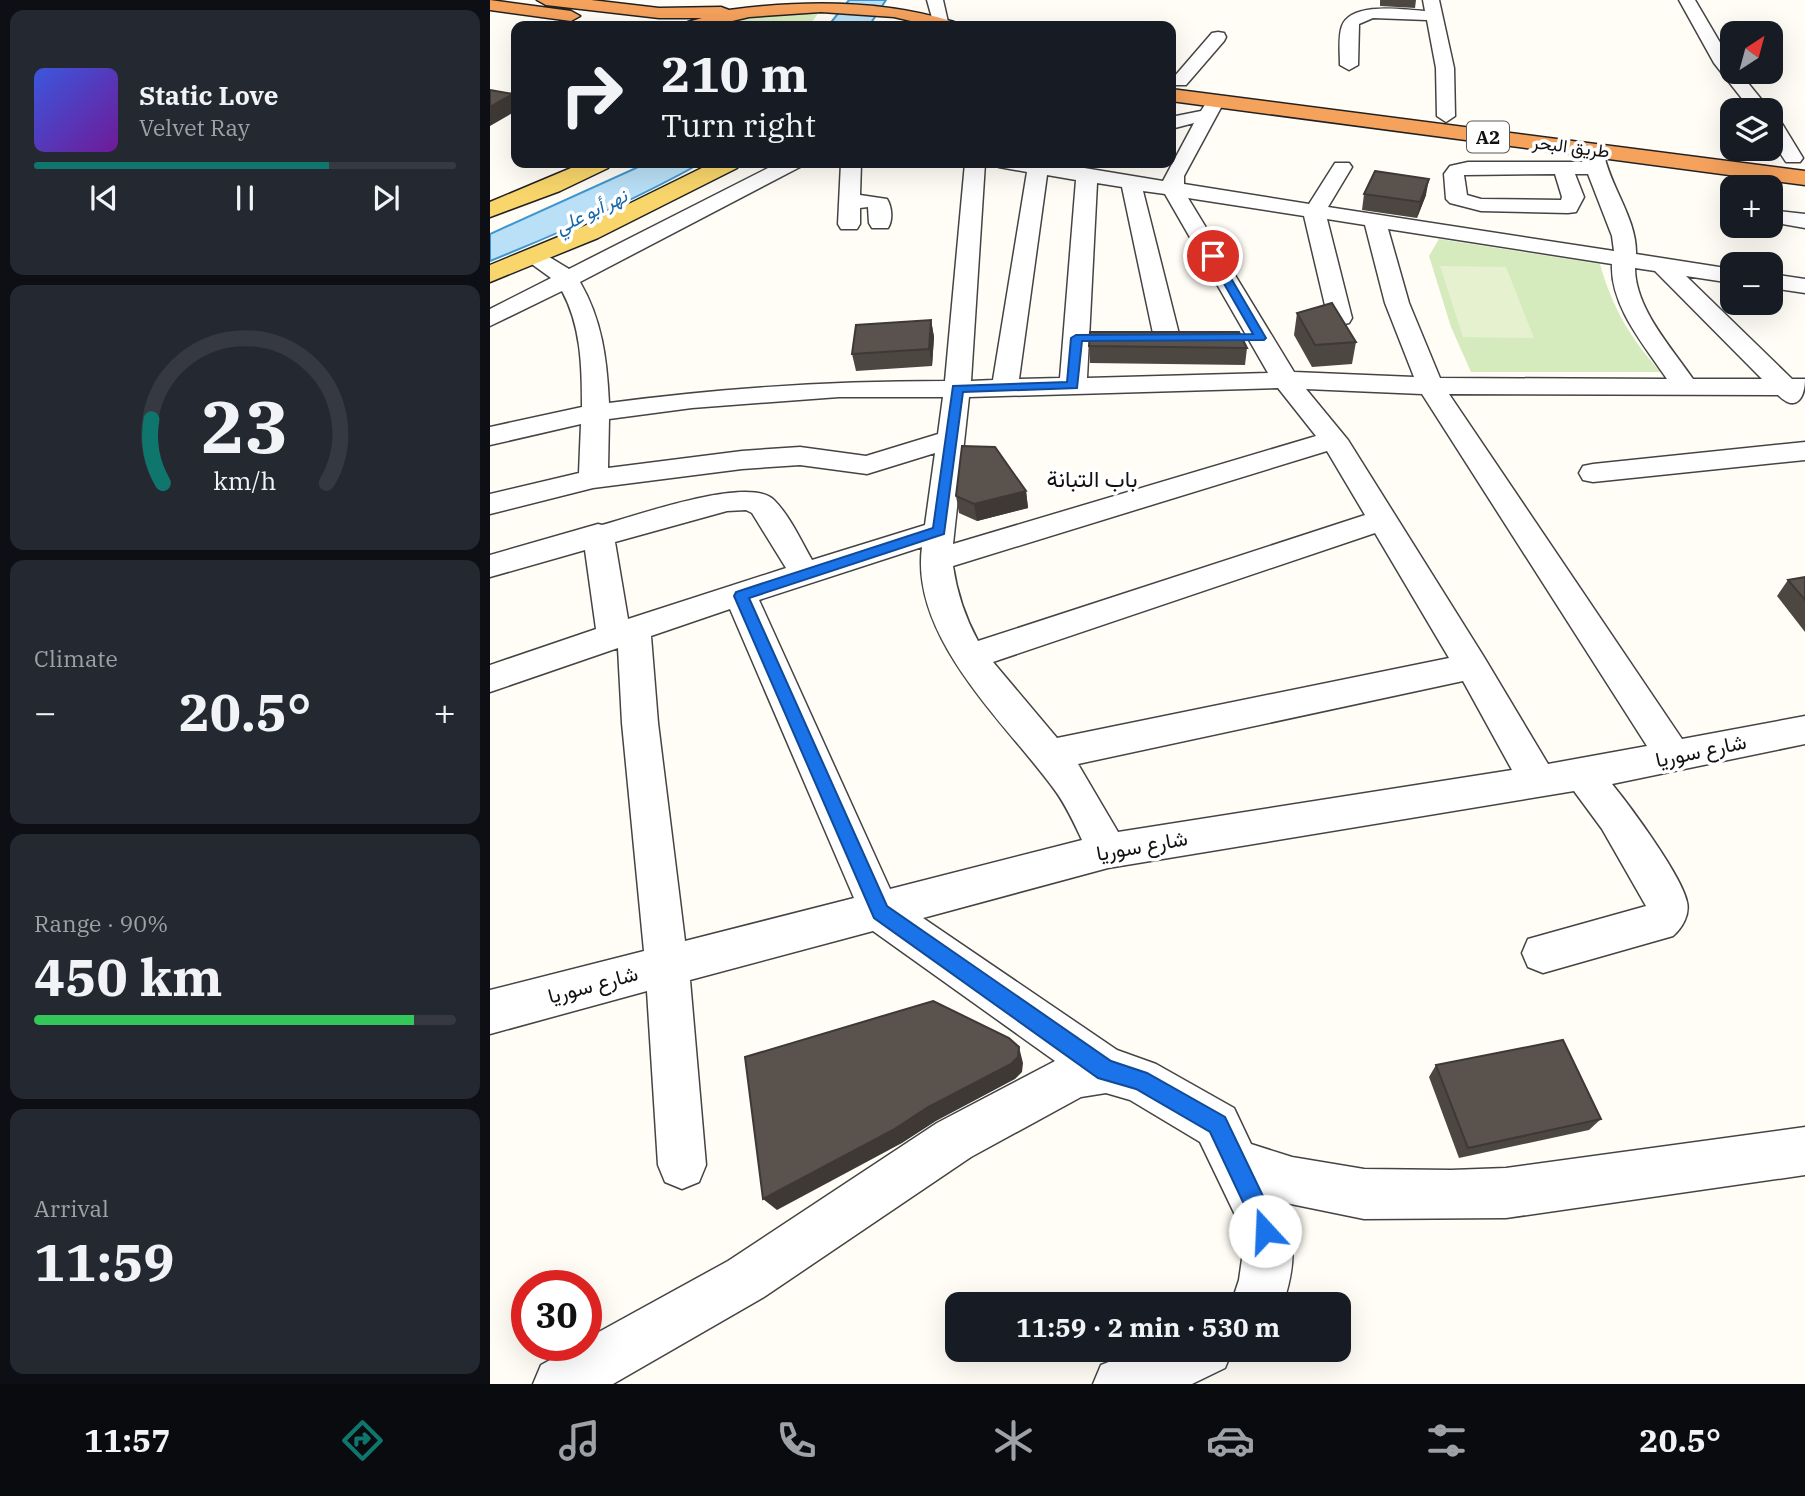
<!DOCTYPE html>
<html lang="en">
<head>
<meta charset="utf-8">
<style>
	body { margin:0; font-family:"IBM Plex Serif",Vazirmatn,serif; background:#242831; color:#f1f3f6; height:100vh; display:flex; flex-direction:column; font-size:26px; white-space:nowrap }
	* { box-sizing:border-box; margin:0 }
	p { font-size:23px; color:#9ea1a6 }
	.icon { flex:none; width:38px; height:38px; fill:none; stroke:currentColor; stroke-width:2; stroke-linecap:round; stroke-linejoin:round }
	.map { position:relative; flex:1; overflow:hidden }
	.drawer { display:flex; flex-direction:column; gap:10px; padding:10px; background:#0d0f14; width:490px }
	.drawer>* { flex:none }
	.hud { position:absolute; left:21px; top:21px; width:665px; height:147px; border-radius:14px; box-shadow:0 7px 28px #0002; background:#171b24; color:#f1f3f6; overflow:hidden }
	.needle { width:46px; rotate:36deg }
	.controls { position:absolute; left:1230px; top:21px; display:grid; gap:14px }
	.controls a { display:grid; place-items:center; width:63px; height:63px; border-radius:14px; background:#171b24; box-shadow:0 7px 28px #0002; font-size:35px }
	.speed { position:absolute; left:21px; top:1270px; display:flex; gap:14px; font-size:35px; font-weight:700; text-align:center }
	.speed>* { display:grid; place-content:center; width:91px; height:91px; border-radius:50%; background:#171b24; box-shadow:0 7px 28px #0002; line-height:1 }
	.speed .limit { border:10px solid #d22; background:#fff; color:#111 }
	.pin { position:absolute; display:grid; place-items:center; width:60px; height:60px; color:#fff; margin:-30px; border:4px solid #fff; border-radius:50%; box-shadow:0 2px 7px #0007 }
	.me { position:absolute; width:77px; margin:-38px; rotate:340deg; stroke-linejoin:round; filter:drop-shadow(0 0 5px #0008) }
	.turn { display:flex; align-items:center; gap:24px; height:147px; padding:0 35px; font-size:32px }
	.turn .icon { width:91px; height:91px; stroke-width:2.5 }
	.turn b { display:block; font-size:49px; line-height:60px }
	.big { font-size:52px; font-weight:700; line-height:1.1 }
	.drawer .widget { flex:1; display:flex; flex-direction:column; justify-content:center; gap:10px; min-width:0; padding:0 24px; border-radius:14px; background:#242831 }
	.drawer .dial { align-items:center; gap:0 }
	.dial svg { height:182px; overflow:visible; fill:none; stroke:#363941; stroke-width:7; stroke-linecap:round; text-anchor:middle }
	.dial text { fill:#f1f3f6; stroke:none }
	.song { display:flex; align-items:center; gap:21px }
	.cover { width:84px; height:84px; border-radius:10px; background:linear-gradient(135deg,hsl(230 70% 55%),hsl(280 70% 35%)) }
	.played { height:7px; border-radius:4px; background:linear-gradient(90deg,#0f766e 70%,#363941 70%) }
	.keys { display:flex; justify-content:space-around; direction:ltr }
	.heat { display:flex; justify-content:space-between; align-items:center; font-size:38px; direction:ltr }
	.charge { height:10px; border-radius:5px; background:linear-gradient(90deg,#34c759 90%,#363941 0) }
	.trip { position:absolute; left:455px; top:1292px; width:406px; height:70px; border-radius:14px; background:#171b24; box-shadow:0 7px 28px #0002; font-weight:700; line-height:70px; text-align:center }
	.dock { display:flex; height:112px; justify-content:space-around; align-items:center; background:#090b0e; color:#9ea1a6 }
	.dock .icon { width:49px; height:49px }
	.dock .active { color:#0f766e }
	.dock b { font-size:32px; color:#f1f3f6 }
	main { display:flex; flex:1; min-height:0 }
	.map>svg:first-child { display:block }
</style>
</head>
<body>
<main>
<section class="drawer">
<div class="widget">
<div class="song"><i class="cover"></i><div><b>Static Love</b><p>Velvet Ray</p></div></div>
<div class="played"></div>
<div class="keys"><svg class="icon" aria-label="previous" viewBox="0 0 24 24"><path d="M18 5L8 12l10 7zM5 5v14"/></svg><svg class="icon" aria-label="pause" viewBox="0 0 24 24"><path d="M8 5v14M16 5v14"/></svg><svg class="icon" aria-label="next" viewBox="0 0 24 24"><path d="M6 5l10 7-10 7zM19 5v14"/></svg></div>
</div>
<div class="widget dial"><svg viewBox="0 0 100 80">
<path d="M14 69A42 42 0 1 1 86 69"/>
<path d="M14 69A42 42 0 0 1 9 41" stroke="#0f766e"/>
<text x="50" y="56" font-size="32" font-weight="700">23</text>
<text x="50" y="72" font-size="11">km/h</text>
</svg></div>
<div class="widget"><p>Climate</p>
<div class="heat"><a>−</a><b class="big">20.5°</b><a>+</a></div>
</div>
<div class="widget"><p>Range · 90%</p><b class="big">450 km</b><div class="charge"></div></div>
<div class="widget"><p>Arrival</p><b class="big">11:59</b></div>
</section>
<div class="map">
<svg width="1315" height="1384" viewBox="0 0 1315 1384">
	<rect width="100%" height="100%" fill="#fffdf5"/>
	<!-- green -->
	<path fill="#d5ebbd" d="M329 12 319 26H222L259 17Z
		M949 239 1110 264C1122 307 1141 340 1171 372H981L961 327 939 256Z"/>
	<!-- pitch -->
	<path fill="#e6f2cf" d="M950 266 1016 267 1044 338 973 337Z"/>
	<!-- water -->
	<path fill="#b9e0f7" stroke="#3f96cf" stroke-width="2" d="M359 0H396L379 26H338Z
		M157 163H211C143 201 72 232 0 261V234Z"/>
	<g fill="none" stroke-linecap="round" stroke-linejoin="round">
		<defs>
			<path id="minor" d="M437 0H453L458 22 456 25H444Z
				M933 0H949L964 68 965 116 956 122 947 116 946 68 937 20 883 18 869 24 868 65 859 70 850 65C850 54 848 36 852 26 862 1 914 10 935 11Z
				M1189 0H1205L1242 63V72H1249L1280 110H1261L1224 63Z
				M728 32 734 33 736 37 734 41 696 85H684L681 81 684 77 722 33Z
				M725 96 734 102 694 176V184L819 204 845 163H859L862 167 838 207 1124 251 1122 236 1098 174H1085L1094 197 1086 212 1078 213 991 211 960 203 956 199 954 174 960 166 978 162H1095L1093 150 1096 146H1110L1113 150C1119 186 1147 218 1146 254L1242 269V283L1196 276 1302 379H1315C1315 398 1306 413 1288 395L959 394 1192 739 1315 716V744L1122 784C1140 806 1192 876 1197 902 1200 915 1192 928 1183 936L1053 973 1038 967 1032 953 1038 939 1156 906 1112 829 1084 791 618 868 433 918 627 1050 666 1064 744 1108 761 1144 802 1157 874 1169 961 1170 1016 1168 1315 1127V1175L1016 1218 874 1219 791 1202C806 1240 806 1264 793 1304H741L749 1280 754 1245 748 1221 710 1142 640 1100 616 1093 591 1097 481 1157 274 1297 123 1384H43L51 1365 85 1346H96V1339L238 1261 447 1123 565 1061 383 931 200 980 216 1165 209 1182 192 1189 175 1182 168 1165 157 991 0 1034V990L154 951 132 723 128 648 0 692V665L106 629 95 550 0 577V555L108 524 112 525C146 516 259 475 284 500 300 516 311 541 322 560L435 525 445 453 377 474 310 465 252 469 103 488 0 514V494L89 473 91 424 0 445V427L92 407V404C92 366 91 326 72 291L0 326V309L61 278 32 257 35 252H51L79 269 288 163H313L310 167 90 282C112 320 117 359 119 403 231 388 342 381 455 381L475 163H495L481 381 503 380 537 172 509 167 506 163H564L673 181 704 123 681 129V117L711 111 719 98ZM1065 174 1072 197 1071 200 991 199 977 195 974 175ZM557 175 586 180 570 378 529 379ZM607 183 632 187 664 338 668 343 677 346 686 343 690 338 653 191 675 194 778 373 597 378ZM698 198 814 216 838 318 841 323 850 325 859 323 862 318 837 219 875 225 895 303 924 377 804 372ZM898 229 1122 264C1120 306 1155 346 1177 379L950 378 919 303ZM1145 268 1165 271 1272 379H1203C1181 347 1145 308 1145 268ZM788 388 826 436 463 544 479 397ZM816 389 932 394 1157 746 1058 764 994 657 858 440ZM349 397H453L448 434 376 456 310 447 252 451 118 468 119 419 202 408ZM837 451 875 515 488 641C475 617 467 593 463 566ZM256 510 262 513 296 568 138 619 125 542 237 511ZM885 533 959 658 567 738 503 662ZM432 547C420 638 515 722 564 789 576 805 584 823 592 840L400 889 269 600ZM240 609 364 898 195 941 168 723 161 636ZM973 681 1022 770 628 832 588 764Z
				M1281 115 1288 117 1313 158 1310 162H1296C1285 146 1281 135 1281 115Z
				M351 163H371L370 195 397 199C402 207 403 220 398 228H382L379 223 378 207 370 208V224L367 229H351L348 224Z
				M1274 166 1281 168 1288 187 1285 191 1281 192V187H1268L1264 172 1267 168Z
				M1287 211 1315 214V228L1281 222V212Z
				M1281 274 1315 279V293L1281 288Z
				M1315 442V460L1103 482 1093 480 1089 473 1093 466 1103 464Z
				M652 1349H743L735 1368 702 1384H603L611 1365Z"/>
			<path id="major" d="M93 163H121L118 168 70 191 0 217V202Z
				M222 163H250L247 168 108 238 0 282V265L90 228Z"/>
			<path id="highway" d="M0 0 81 11 90 16 81 21 0 10Z
				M47 0H101L169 8 231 7 239 10C313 0 393 0 464 22L467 26H442L404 17 331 12 259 17 221 26H195L198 22 212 18H169L56 5Z
				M681 89 1315 171V185L681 101Z"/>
		</defs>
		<!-- minor casing -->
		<use href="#minor" stroke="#444" stroke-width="3"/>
		<!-- major casing -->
		<use href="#major" stroke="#222" stroke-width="3"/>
		<!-- highway casing -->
		<use href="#highway" stroke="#222" stroke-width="3"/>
		<!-- minor -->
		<use href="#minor" fill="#fff" fill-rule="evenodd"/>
		<!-- major -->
		<use href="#major" fill="#f9d66b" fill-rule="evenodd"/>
		<!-- highway -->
		<use href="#highway" fill="#f5a25d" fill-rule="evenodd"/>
	</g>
	<!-- wall -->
	<path fill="#4d4742" d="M890 0H926L925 8 890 6Z
		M874 194 936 195 927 218 872 210Z
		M807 313 866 342 862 364 822 367 804 335Z
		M441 320 444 337 442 366 366 371 362 354Z
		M599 346 757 348 755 365 600 363Z
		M536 491 538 508 487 521 469 513 466 496Z
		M1315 577V632L1287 596 1298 580Z
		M946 1065 1111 1119 1099 1130 969 1158 939 1077Z"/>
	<!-- shaded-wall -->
	<path fill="#3f3936" d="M23 94 26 101V111L0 126V107Z
		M939 179 936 195 927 218 930 202Z
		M441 320 444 337 442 366 439 349Z
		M536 491 538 508 487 521 484 504Z
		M529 1047 533 1063 532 1072 525 1079 446 1121 412 1143 287 1210 273 1199Z"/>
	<!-- building -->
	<path fill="#5a524d" stroke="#3f3936" stroke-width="2" d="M0 90 23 94 0 107Z
		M885 171 939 179 930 202 874 194Z
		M842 303 866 342 825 345 807 313Z
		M441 320 439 349 362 354 366 325Z
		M600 332H749L757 348 599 346Z
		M472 446 505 447 536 491 484 504 466 496Z
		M1315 577V600L1298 580Z
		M443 1001 519 1038 529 1047 528 1057 521 1064 438 1107 403 1130 273 1199 255 1057Z
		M1073 1040 1111 1119 978 1148 946 1065Z"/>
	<!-- route -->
	<path fill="#1a73e8" stroke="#114b97" stroke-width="2" d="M719 253 728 256 776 338 774 340 592 341 587 388 473 392 454 534 259 598 397 906 621 1061 657 1073 735 1117 783 1217 787 1231 783 1239 775 1243 767 1239 761 1219 720 1132 646 1089 608 1078 384 918 244 596 246 592 443 528 463 386 577 382 581 338 586 335 763 334 718 256Z"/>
	<g text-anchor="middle" stroke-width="7" stroke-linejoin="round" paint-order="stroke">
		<!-- far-street labels -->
		<g font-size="18" fill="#111" stroke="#fff">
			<text transform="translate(1081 147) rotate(7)" y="6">طريق البحر</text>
		</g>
		<!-- shield labels -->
		<rect fill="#fff" stroke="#585858" stroke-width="2" x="977" y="121.5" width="42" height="31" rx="5"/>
		<g font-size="19" font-weight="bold" fill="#111">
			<text x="998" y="144">A2</text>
		</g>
		<!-- far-water labels -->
		<g font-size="19" font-style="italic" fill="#1768a6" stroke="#fff">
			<text transform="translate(101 211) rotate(-26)" y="7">نهر أبو علي</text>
		</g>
		<!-- street labels -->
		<g font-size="21" fill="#111" stroke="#fff">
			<text transform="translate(1211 751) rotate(-12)" y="7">شارع سوريا</text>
			<text transform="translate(652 846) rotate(-10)" y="7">شارع سوريا</text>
			<text transform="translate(103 985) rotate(-15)" y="7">شارع سوريا</text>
		</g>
		<!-- neighbourhood labels -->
		<g font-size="23" fill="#111" stroke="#fff">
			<text x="602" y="487">باب التبانة</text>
		</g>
	</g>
</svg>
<div class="controls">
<a><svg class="needle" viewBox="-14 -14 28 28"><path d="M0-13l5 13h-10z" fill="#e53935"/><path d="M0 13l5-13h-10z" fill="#9ea1a6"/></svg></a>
<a><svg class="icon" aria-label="layers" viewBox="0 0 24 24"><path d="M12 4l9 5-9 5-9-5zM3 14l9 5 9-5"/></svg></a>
<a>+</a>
<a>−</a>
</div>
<div class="speed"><div class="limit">30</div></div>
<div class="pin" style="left:723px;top:256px;background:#d93025"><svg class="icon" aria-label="arrive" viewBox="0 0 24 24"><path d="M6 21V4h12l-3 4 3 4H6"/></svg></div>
<svg class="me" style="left:775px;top:1231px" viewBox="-20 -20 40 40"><circle r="19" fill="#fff"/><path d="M0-13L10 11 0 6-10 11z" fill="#1a73e8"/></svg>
<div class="trip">11:59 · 2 min · 530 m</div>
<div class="hud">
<div class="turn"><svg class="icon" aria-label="right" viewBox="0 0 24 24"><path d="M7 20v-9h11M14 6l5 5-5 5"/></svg><div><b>210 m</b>Turn right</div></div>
</div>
</div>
</main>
<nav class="dock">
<b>11:57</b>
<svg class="icon active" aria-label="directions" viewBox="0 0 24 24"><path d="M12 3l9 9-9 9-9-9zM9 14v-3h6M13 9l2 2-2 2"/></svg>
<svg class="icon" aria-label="music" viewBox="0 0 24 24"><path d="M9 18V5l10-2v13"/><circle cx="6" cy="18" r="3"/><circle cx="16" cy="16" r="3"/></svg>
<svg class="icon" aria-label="phone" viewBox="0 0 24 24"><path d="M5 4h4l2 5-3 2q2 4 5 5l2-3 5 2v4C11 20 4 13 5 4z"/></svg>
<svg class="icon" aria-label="climate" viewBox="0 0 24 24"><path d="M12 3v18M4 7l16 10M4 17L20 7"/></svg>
<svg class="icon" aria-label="car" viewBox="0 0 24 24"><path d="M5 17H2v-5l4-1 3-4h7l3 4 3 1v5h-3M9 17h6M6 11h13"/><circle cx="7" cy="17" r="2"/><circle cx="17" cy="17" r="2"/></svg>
<svg class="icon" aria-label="filters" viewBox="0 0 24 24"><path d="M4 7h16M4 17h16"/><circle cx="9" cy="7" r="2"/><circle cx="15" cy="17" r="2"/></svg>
<b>20.5°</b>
</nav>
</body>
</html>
